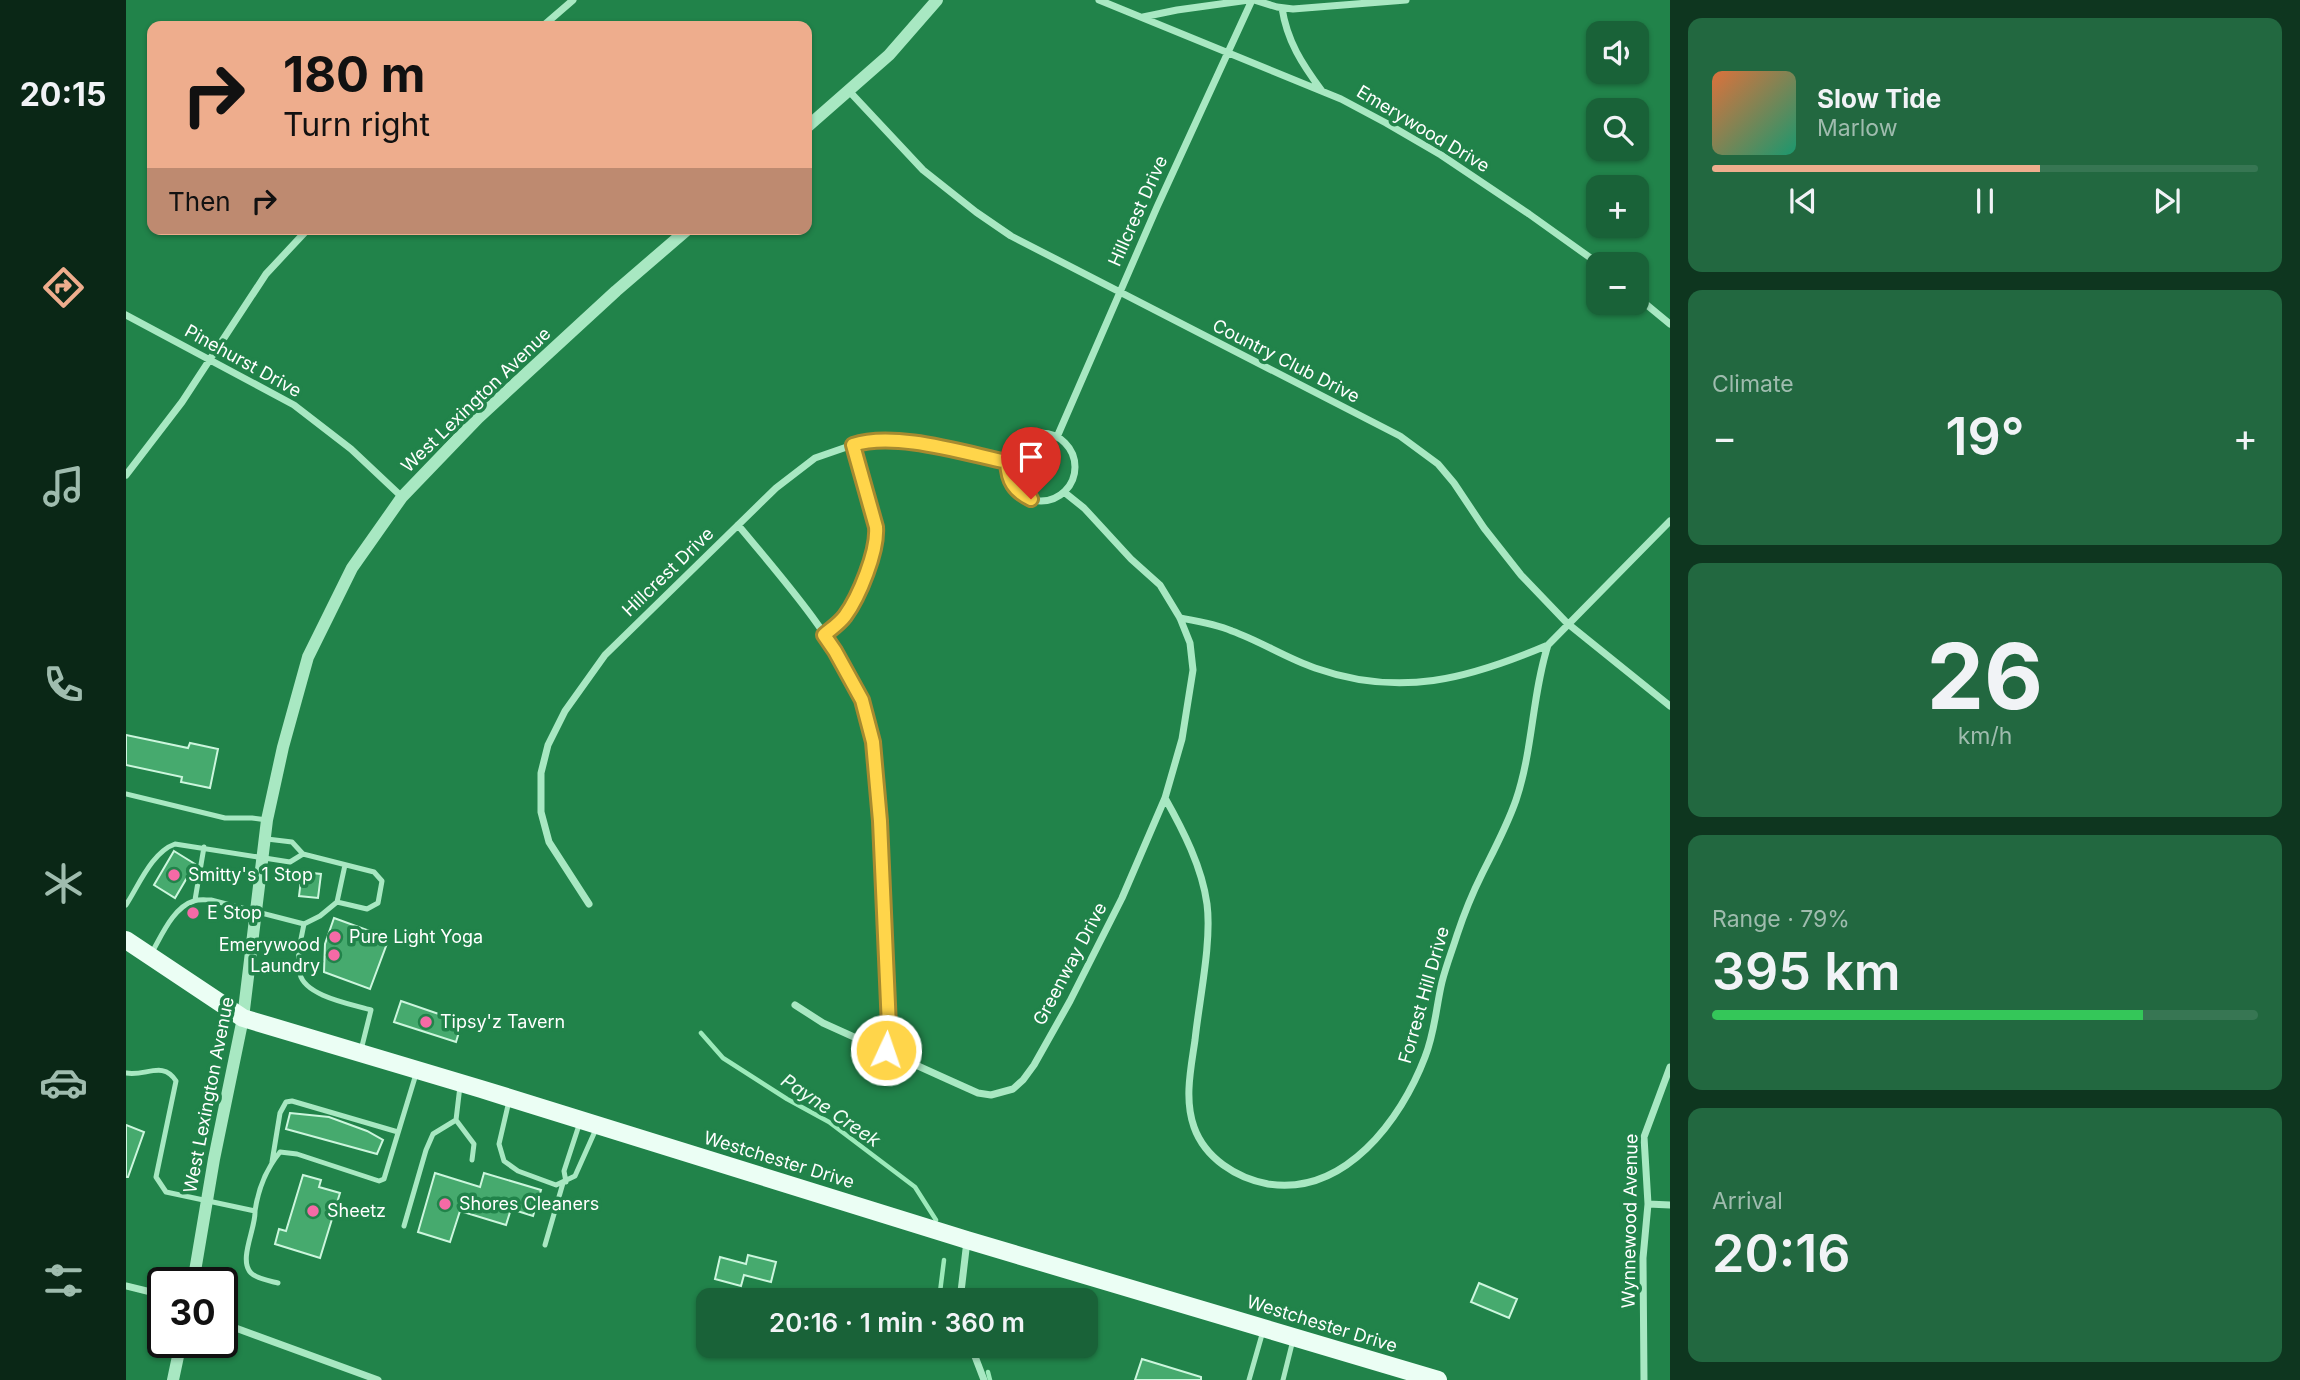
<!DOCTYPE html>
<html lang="en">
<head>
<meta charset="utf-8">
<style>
	body { margin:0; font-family:Inter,sans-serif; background:#226840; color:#f1f3f6; height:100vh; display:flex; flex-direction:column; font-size:26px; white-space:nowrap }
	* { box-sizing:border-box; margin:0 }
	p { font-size:23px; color:#9fbcae }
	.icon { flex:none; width:38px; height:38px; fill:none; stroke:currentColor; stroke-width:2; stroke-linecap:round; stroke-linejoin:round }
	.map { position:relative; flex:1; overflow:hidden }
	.details { display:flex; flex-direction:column; gap:18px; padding:18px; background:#0e361f; width:630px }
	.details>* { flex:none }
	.hud { position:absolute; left:21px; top:21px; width:665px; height:214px; border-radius:14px; box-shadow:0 2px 5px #0004; background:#eead8d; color:#111; overflow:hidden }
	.tools { position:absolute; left:1460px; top:21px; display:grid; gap:14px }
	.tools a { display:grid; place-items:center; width:63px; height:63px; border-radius:14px; background:#196238; box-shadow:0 2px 5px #0004; font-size:35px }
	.speed { position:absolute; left:21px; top:1267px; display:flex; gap:14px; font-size:35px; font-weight:700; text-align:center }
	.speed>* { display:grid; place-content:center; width:91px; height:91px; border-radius:50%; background:#196238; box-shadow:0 2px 5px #0004; line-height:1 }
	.speed .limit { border:4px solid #111; border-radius:10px; background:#fff; color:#111 }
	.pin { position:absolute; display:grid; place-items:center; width:60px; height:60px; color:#fff; margin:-72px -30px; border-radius:50% 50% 50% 0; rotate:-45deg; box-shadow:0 0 7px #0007 }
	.pin .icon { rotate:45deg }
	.me { position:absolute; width:77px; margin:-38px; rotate:3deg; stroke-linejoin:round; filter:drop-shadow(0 0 5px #0008) }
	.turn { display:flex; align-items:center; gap:24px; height:147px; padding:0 21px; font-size:32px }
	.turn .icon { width:91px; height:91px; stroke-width:2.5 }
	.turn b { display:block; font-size:49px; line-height:60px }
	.then { display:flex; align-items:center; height:66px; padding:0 21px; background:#0003; gap:14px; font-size:26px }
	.big { font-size:52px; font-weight:600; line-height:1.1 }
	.details .card { flex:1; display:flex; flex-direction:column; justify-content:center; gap:10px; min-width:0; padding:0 24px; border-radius:14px; background:#226840 }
	.details .dial { align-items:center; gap:0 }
	.dial b { font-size:91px; line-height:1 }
	.song { display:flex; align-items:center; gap:21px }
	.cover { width:84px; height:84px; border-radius:10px; background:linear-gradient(135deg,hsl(20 70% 55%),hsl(160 70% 35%)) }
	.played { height:7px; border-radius:4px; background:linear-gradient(90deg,#eead8d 60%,#377653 60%) }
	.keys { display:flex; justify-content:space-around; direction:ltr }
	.heat { display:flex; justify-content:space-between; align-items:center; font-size:38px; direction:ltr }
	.charge { height:10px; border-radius:5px; background:linear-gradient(90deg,#34c759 79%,#377653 0) }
	.trip { position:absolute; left:570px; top:1288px; width:402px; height:70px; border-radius:14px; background:#196238; box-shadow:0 2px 5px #0004; font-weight:600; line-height:70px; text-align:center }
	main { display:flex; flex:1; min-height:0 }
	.tabs { display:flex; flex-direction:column; width:126px; justify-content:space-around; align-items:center; background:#0a2716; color:#9fbcae }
	.tabs .icon { width:49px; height:49px }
	.tabs .selected { color:#eead8d }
	.tabs b { font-size:32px; color:#f1f3f6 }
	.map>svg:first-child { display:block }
</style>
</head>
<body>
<main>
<nav class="tabs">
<b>20:15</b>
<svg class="icon selected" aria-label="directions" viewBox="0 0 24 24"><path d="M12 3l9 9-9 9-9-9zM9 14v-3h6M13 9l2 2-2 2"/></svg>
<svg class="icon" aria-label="music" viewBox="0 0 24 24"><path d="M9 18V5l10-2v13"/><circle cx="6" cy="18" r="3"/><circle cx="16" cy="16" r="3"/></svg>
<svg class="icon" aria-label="phone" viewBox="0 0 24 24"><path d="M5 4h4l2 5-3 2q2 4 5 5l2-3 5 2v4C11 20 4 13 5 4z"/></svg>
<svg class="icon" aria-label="climate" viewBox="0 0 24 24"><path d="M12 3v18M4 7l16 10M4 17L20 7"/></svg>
<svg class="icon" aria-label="car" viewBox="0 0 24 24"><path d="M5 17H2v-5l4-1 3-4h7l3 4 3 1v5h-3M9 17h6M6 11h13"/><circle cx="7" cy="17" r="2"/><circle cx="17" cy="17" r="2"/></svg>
<svg class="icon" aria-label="filters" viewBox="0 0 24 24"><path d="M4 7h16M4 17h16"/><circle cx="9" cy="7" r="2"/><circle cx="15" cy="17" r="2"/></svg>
</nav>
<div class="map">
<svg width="1544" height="1380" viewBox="0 0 1544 1380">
	<rect width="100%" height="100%" fill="#21834a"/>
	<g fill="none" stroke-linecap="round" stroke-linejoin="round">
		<!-- stream -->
		<path stroke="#9ceaba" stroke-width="4.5" d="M575 1033 597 1058 661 1099 703 1122 789 1187 810 1220
			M816 1294 814 1292 818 1260
			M862 1372 864 1380"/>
	</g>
	<!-- building -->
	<path fill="#46aa6e" stroke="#ccf6dd" stroke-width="2" d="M0 735 62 748 64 743 92 749 84 788 55 782 56 777 0 765Z
		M48 851 69 864 49 898 28 885Z
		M176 872 195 874 192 898 173 896Z
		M208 918 263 938 244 989 198 972 199 944Z
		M275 1001 336 1022 330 1042 268 1022Z
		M164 1113 203 1117 241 1131 257 1140 251 1154 160 1129Z
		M0 1125 18 1132 2 1177H0Z
		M309 1173 354 1187 358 1173 415 1190 407 1216 385 1209 380 1225 334 1211 324 1242 292 1232Z
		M177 1175 195 1180 193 1187 214 1193 194 1258 149 1244 153 1229 160 1231Z
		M622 1255 650 1262 645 1282 618 1275 615 1286 589 1279 594 1257 620 1264Z
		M1353 1283 1391 1299 1383 1318 1345 1302Z
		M1016 1359 1075 1377V1380H1009Z"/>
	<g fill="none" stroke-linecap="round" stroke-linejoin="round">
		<!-- service -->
		<path stroke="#a8e8c2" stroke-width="5" d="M697 635C705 629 713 624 719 616 733 597 752 551 750 527L727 445
			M0 794 99 818H126L141 820
			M177 854 248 872 256 881 252 903 241 909 211 902 194 916 178 924
			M69 900 78 847
			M211 902 219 865
			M0 905C13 885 26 852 49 844L164 862 177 854 166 842 141 839
			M25 954C35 937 47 907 68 901 73 899 79 900 85 900L178 924C175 939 170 958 174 974 179 996 225 1004 245 1010L235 1050
			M0 1073C19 1077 37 1060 50 1081L30 1177 40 1192 129 1211C130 1228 112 1260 125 1273 131 1279 144 1281 152 1283
			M334 1086 330 1120 348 1144 346 1160
			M383 1101 373 1144 378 1161 392 1171 430 1185 449 1176 470 1129
			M146 1162 154 1113 160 1102 166 1101 272 1132
			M440 1182 438 1171 454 1122
			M129 1211C132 1190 141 1168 154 1152L171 1154 253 1181 258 1179 290 1074
			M278 1226 300 1150 307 1134 330 1120
			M419 1245 437 1183
			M1123 1380 1137 1331
			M1157 1380 1167 1340"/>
		<!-- minor -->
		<path stroke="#a8e8c2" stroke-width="7" d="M973 0 1215 99 1260 123 1315 155 1403 214 1473 264
			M1128 0 1151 7 1167 9 1280 0
			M1156 8C1161 41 1176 64 1196 91
			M1017 17 1051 10 1123 0
			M417 26 447 0
			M723 91 797 170 850 212 885 236 1274 436 1312 464 1328 483 1358 528 1395 575 1441 623 1544 706
			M1510 296 1544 324
			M0 315 168 405 225 449 276 497
			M881 467a34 34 0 1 1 68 0a34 34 0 1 1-68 0Z
			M931 437 1031 207 1126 0
			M0 475 56 402 140 274 182 229
			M612 525C657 579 706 634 735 698 749 729 749 765 752 798 759 874 760 951 763 1027L760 1050
			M1054 618C1071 621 1090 624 1106 631 1134 641 1160 658 1189 668 1274 698 1342 679 1422 645
			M1039 798C1057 830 1076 867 1081 904 1086 942 1073 1001 1069 1040 1065 1068 1058 1099 1068 1127 1079 1158 1110 1178 1142 1184 1219 1196 1275 1120 1299 1057 1309 1032 1310 1007 1316 982 1320 966 1326 951 1331 935 1338 914 1346 894 1356 874 1368 850 1381 826 1390 800 1407 750 1406 695 1422 645L1544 521
			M463 904 423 842 415 812V773L422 745 439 711 479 655 650 488 689 458 741 440 796 444 881 462
			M669 1005 697 1023 823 1080 852 1093 865 1095 887 1089 897 1080 908 1065 944 1001 996 898 1039 798 1056 739 1067 670 1064 643 1054 618 1034 585 1005 559 958 508 938 492
			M1522 1204 1544 1205
			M0 1286 37 1295
			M834 1300 841 1241
			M96 1323 252 1380
			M845 1346 858 1380
			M1518 1380 1517 1258 1522 1204 1518 1137 1544 1067"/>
		<!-- tertiary -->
		<path stroke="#a8e8c2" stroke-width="12" d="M681 127 763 55 811 0
			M67 1283 88 1159 117 1018 141 820 157 747 182 657 226 568 276 497 352 418 490 291 562 229
			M47 1380 55 1342"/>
		<!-- primary -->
		<path stroke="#ebfef4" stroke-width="18" d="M0 940 117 1018 355 1089 841 1240 1312 1380"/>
	</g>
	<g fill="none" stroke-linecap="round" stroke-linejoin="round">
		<defs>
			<path id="route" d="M760 1050 763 1027 754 821 747 742 736 700 709 651 698 635C705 629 713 624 719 616 733 597 752 551 750 527L727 445C768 431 838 453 881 462 882 481 888 491 905 499"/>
		</defs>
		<!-- route casing -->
		<use href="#route" stroke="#a68a30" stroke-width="18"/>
		<!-- route -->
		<use href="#route" stroke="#ffd54a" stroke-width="12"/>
	</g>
	<!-- markers -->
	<g fill="#f56aa6" stroke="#21834a" stroke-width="2.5">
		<circle cx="48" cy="875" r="7"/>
		<circle cx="67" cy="913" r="7"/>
		<circle cx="209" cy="937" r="7"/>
		<circle cx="208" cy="955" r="7"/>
		<circle cx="300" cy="1022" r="7"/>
		<circle cx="319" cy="1204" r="7"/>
		<circle cx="187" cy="1211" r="7"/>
	</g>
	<g text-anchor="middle" stroke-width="7" stroke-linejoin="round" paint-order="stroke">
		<!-- street labels -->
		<g font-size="18" fill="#fff" stroke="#21834a">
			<text transform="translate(1297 129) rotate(31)" y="6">Emerywood Drive</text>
			<text transform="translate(1012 211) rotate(-66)" y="6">Hillcrest Drive</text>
			<text transform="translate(117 361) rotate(29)" y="6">Pinehurst Drive</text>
			<text transform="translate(1160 361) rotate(27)" y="6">Country Club Drive</text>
			<text transform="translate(350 400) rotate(-44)" y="6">West Lexington Avenue</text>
			<text transform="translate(542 572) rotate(-44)" y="6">Hillcrest Drive</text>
			<text transform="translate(944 964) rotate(-62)" y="6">Greenway Drive</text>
			<text transform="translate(1298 995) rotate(-74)" y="6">Forrest Hill Drive</text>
			<text transform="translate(83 1095) rotate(-79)" y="6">West Lexington Avenue</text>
			<text transform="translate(653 1160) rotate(17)" y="6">Westchester Drive</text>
			<text transform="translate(1504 1221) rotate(-89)" y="6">Wynnewood Avenue</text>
			<text transform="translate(1196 1324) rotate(17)" y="6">Westchester Drive</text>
		</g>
		<!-- poi labels -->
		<g font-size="18" fill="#fff" stroke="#21834a" text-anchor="start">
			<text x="62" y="881">Smitty's 1 Stop</text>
			<text x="81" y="919">E Stop</text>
			<text x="223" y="943">Pure Light Yoga</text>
			<text x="194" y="951" text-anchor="end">Emerywood<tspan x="194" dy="21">Laundry</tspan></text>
			<text x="314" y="1028">Tipsy'z Tavern</text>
			<text x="333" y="1210">Shores Cleaners</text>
			<text x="201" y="1217">Sheetz</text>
		</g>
		<!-- water labels -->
		<g font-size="19" font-style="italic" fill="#f0fcf5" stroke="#21834a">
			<text transform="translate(705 1110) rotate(34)" y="7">Payne Creek</text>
		</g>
	</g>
</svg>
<div class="tools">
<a><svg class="icon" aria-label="sound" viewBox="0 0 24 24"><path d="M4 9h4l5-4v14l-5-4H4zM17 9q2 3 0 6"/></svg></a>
<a><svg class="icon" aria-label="search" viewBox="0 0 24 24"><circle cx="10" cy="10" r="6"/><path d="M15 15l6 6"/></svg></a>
<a>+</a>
<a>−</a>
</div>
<div class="speed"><div class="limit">30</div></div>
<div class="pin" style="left:905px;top:499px;background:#d93025"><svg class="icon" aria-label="arrive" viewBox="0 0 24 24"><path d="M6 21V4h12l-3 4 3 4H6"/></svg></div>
<svg class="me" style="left:760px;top:1050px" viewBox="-20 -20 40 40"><circle r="17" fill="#ffd54a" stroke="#fff" stroke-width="3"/><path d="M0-11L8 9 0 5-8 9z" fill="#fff"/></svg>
<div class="trip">20:16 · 1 min · 360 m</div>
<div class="hud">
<div class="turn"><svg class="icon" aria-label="right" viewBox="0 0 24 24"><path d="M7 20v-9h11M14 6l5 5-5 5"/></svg><div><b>180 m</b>Turn right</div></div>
<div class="then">Then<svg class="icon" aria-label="right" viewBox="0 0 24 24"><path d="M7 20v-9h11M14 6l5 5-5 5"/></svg></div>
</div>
</div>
<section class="details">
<div class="card">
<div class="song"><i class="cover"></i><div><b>Slow Tide</b><p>Marlow</p></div></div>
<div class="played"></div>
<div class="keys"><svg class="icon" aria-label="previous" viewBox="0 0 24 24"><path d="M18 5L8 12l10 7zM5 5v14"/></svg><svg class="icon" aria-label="pause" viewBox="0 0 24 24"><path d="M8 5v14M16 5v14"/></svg><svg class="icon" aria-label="next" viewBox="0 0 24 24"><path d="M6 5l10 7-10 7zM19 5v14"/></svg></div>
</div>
<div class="card"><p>Climate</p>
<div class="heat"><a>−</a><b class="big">19°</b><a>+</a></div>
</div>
<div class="card dial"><b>26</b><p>km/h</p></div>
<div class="card"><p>Range · 79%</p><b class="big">395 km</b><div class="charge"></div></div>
<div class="card"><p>Arrival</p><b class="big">20:16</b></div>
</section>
</main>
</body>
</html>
